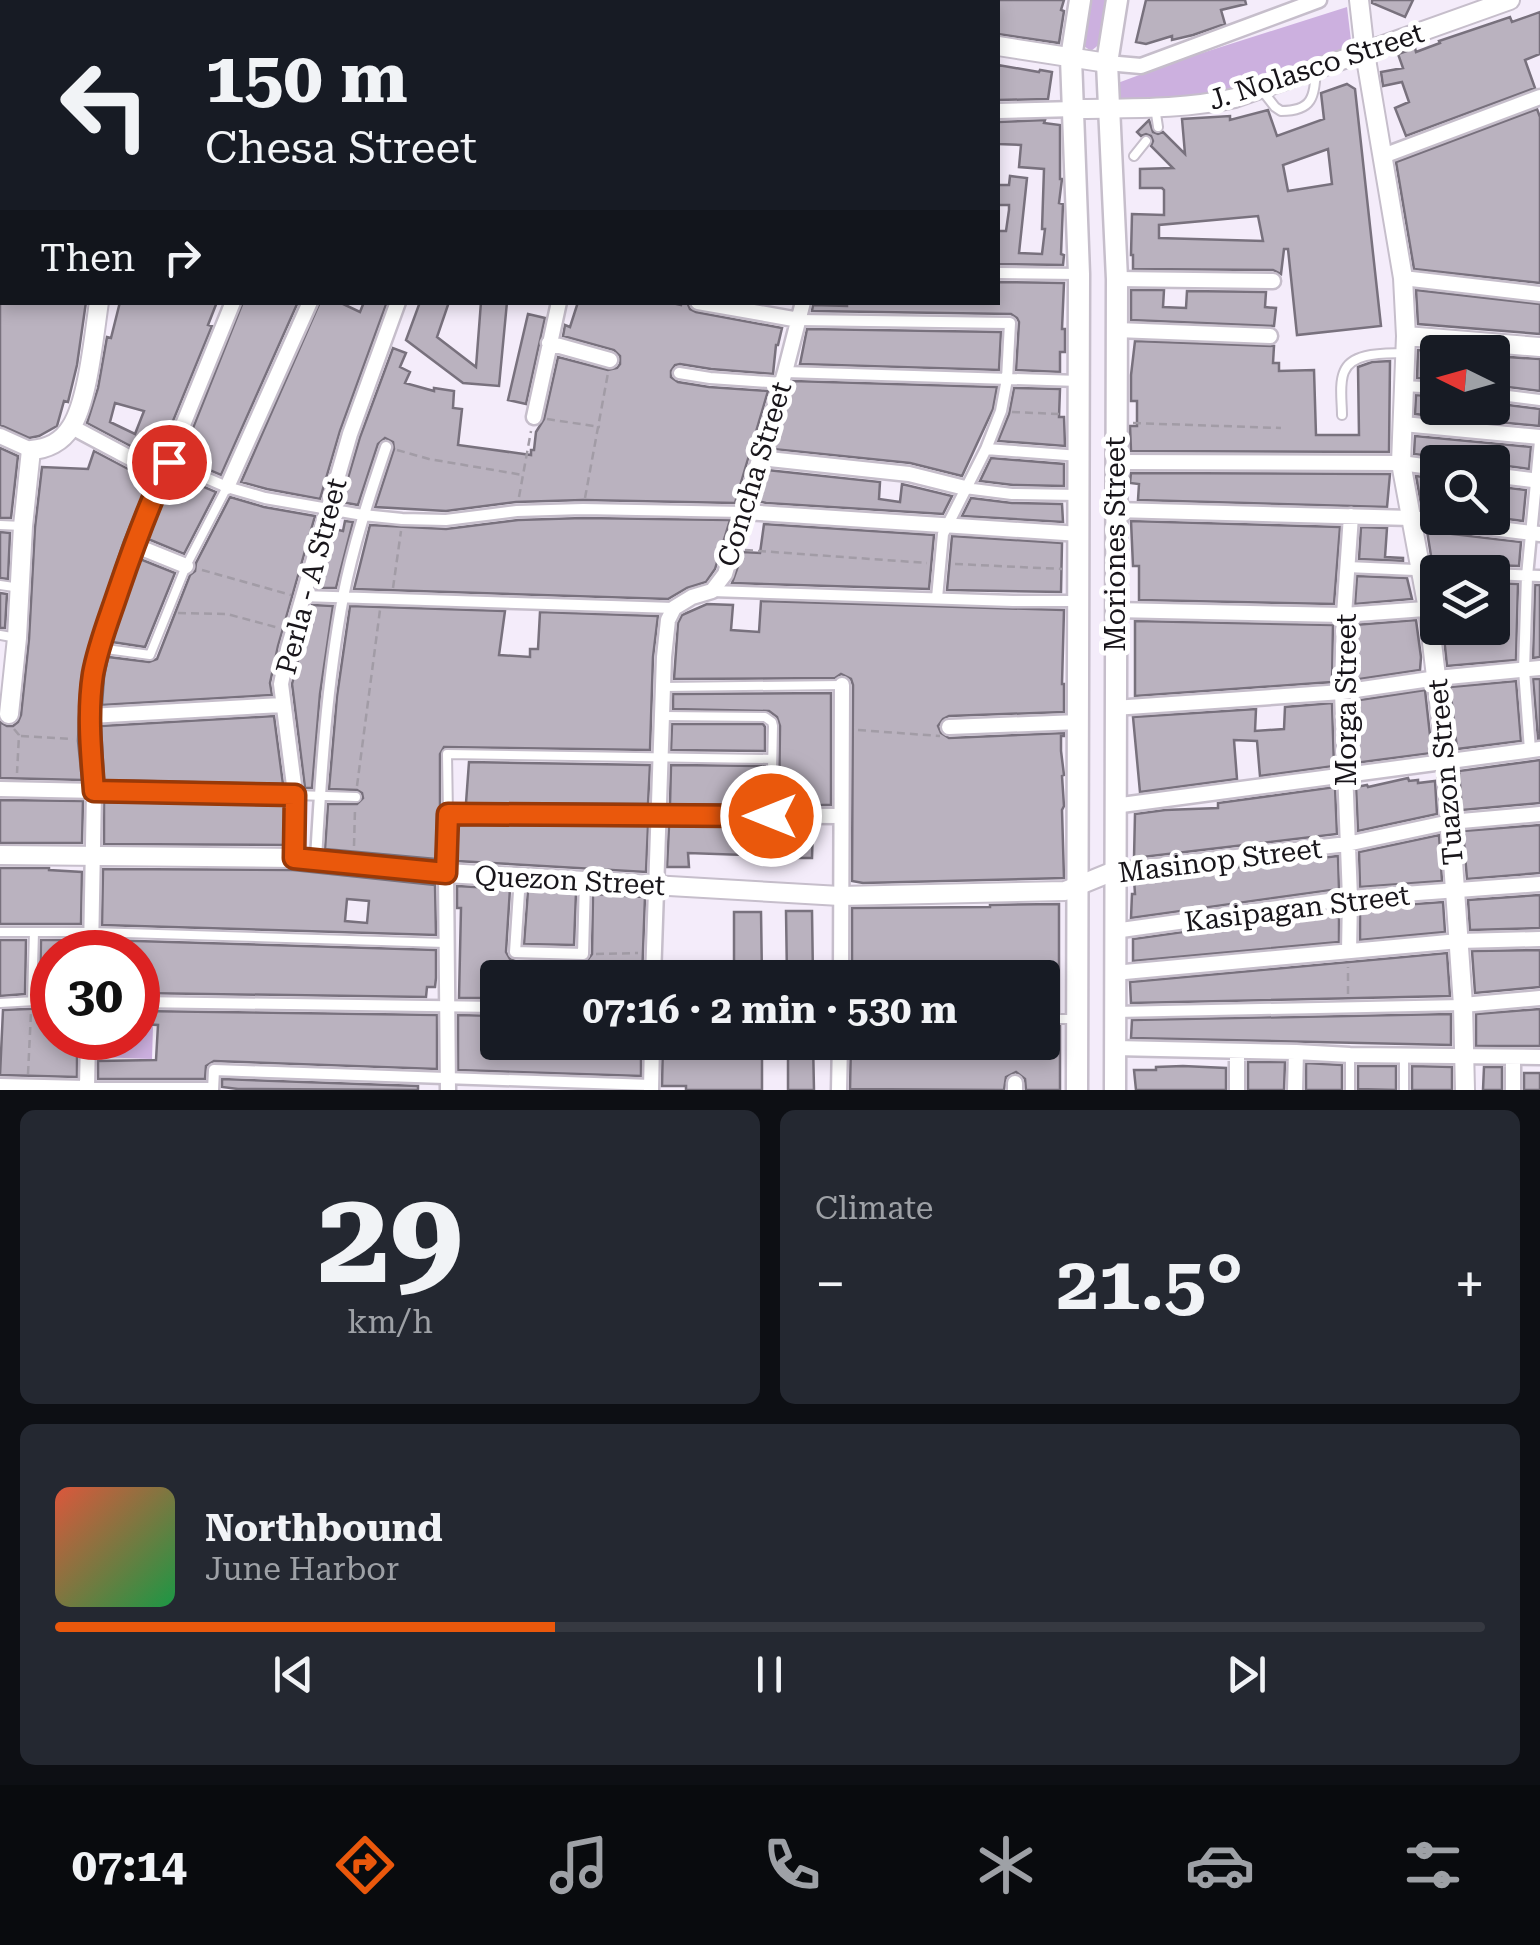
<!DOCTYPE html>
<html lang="en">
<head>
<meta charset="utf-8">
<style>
	body { margin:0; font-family:"Roboto Serif",serif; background:#242831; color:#f1f3f6; height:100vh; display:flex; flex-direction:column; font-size:38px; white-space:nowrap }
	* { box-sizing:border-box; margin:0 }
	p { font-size:32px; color:#9ea1a6 }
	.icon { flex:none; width:55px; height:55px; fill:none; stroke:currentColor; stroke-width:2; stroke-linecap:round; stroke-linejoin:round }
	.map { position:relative; height:1090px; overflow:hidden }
	.side { display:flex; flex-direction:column; gap:20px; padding:20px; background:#0d0f14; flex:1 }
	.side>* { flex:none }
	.guide { position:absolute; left:0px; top:0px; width:1000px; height:305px; box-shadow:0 5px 15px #0003; background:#171b24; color:#f1f3f6; overflow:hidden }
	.needle { width:65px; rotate:275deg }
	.controls { position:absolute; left:1420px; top:335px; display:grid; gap:20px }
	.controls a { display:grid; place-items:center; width:90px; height:90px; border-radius:10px; background:#171b24; box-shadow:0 5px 15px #0003; font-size:50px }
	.speed { position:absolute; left:30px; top:930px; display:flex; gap:20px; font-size:50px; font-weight:700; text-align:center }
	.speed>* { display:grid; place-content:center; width:130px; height:130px; border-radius:50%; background:#171b24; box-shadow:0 5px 15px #0003; line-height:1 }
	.speed .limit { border:15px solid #d22; background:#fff; color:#111 }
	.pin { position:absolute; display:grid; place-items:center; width:85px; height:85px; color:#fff; margin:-42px; border:5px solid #fff; border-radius:50%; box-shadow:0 2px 10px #0007 }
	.me { position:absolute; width:110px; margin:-55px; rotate:270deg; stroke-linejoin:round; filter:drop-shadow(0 0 8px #0008) }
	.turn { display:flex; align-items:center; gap:35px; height:210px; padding:0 40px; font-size:45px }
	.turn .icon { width:130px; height:130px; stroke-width:2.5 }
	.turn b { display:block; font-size:70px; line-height:85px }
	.then { display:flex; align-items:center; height:95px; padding:0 40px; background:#0003; gap:20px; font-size:38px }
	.big { font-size:75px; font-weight:700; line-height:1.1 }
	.side .widget { flex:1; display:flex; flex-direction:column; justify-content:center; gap:15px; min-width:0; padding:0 35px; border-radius:15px; background:#242831 }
	.side .dial { align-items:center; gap:0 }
	.dial b { font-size:130px; line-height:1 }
	.song { display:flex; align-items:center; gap:30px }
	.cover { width:120px; height:120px; border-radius:15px; background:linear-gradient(135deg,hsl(10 70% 55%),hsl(140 70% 35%)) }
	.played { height:10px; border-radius:5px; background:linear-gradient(90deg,#ea580c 35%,#363941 35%) }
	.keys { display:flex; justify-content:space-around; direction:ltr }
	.heat { display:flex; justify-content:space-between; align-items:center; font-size:55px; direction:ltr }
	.side .tiles { flex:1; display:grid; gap:20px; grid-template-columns:1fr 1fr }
	.widget:last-child { grid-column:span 2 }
	.trip { position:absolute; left:480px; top:960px; width:580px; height:100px; border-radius:10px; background:#171b24; box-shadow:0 5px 15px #0003; font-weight:700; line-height:100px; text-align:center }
	.tabs { display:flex; height:160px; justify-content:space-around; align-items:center; background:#090b0e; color:#9ea1a6 }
	.tabs .icon { width:70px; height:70px }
	.tabs .current { color:#ea580c }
	.tabs b { font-size:45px; color:#f1f3f6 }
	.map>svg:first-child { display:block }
</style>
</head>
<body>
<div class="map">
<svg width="1540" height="1090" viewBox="0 0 1540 1090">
	<rect width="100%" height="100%" fill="#f4ecfa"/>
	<!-- green -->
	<path fill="#ccb0df" d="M1090 0H1110L1101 43 1091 51 1081 44Z
		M1347 7 1352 49 1243 87 1176 100H1117L1115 84 1177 61Z
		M138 1026H153L152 1059 97 1057V1038H138Z"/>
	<!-- building -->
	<path fill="#bab2bf" stroke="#78717d" stroke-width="2.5" fill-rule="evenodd" d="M998 0H1064L1061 10 1064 11 1059 43 998 34Z
		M1146 0H1245L1246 4 1221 10 1225 24 1193 35 1172 40V36L1146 44 1136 42Z
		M1372 0H1413L1405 17 1372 3Z
		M1540 12V54L1525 60 1535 88 1406 136 1395 108 1409 102 1402 82 1383 86 1381 72 1403 68 1398 54 1415 48 1416 52 1440 43 1439 41 1510 17 1512 22Z
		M998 65 1039 72 1040 70 1052 72 1048 99 998 100Z
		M1347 84 1355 89 1381 326 1297 335 1288 249H1284L1281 274 1273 270 1133 269V255H1131L1132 214 1164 215V190L1162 188H1140V169L1173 168 1151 146 1153 141 1151 136 1146 134 1141 136 1137 132 1149 120 1153 132 1158 134 1163 132 1185 154 1182 119 1230 116V120L1268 110 1277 136 1324 119 1321 93ZM1328 149 1332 184 1288 191 1283 165ZM1258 216 1263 241 1159 238V225Z
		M1537 109 1540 117V283L1414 269 1396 162Z
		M1045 120 1044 123 1060 125V179H1062L1059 203 1063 204 1061 254 1064 255 1063 265 998 264V231H1006L1009 210V205H998V185H1009L1010 176 1027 178 1019 253 1042 254 1045 229H1042L1044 169 1019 167 1021 145 998 144V122Z
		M998 282 1064 283 1062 329H1065V352H1060V372L1016 370 1019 322 1017 318 1011 314 812 311 813 305 847 306V303L998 302Z
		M1131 290H1164L1163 307 1186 308 1187 291 1266 292 1265 307 1276 308 1274 326 1131 320Z
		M1416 290 1540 304V334L1418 324Z
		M0 302H86L77 365 68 402 64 401 57 426 39 436 29 438 0 425Z
		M120 302H217L208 325 212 326 157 460 87 423 98 388 107 337 111 338ZM115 403 144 411 135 434 110 422Z
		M243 302H298L221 475 181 458Z
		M320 302H339L360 312 364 302H387L340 431 320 499 267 489 241 482Z
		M420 302H449L437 337 476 367 481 302H507L499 386 463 383 406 340Z
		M578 302H668L681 305 682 302H687L690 309 696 312 782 328 778 345H776L773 374 711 369 680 364 675 365 671 371V377L678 382 709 387 768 391 735 503 583 500 516 502 446 511 375 507 394 449 393 442 385 438 378 444 358 505 341 502 360 437 393 348 406 353 400 367 410 372 405 383 434 391V388L454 391 453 408 462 409 458 445 531 455V450H534L536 432 544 419 558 357 608 370 617 368 620 364V356L614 350 563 336 565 325 570 327Z
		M528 314 545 318 526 404 508 400Z
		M807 329 1001 332 999 370 800 364Z
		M1135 341 1274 346 1273 363H1279V371L1314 370 1316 435H1359L1358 367 1372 362 1390 361 1389 452 1131 451 1130 426H1137V401H1131V375Z
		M1418 350 1454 352H1438V379L1417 378Z
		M1492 356 1540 359V391L1492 385Z
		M793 381 997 387 993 409 962 476 910 463 773 449Z
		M1014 388 1060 389 1059 417H1064L1065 446 998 441 1009 414Z
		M1416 395 1438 397V408H1492V403L1540 409 1539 426 1415 414Z
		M1415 436 1531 447 1529 469 1492 464V462H1447L1439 457 1414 454Z
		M0 448 18 456 11 518H0Z
		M94 451 149 480 124 541 89 646 82 675 79 716 78 741 82 780 0 778V722L7 726H13L18 722 21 715 29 639 35 527 42 467 88 469Z
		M991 458 1064 464V486L1013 485 980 481Z
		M767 470 880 482 879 499 900 502 902 484 952 496 943 514 766 503 758 501Z
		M1131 473 1390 474 1387 507 1138 500 1139 484 1130 483Z
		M174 474 216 492 184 554 148 539Z
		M1416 476 1438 479V511L1422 509Z
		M1492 486 1526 490 1523 521 1492 517Z
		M230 497 264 507 315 516 278 646 270 683 272 695 102 705 104 677 108 657 149 662 157 659 190 575 195 571 196 563Z
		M971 498 1012 503 1062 504 1063 522 962 516Z
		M583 518 730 520 715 569 706 582 687 588 668 599 354 589 370 525 446 529 518 520Z
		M345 521 353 522 336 588H317L334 529 343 531Z
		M1131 521 1340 527 1334 604 1139 600V566H1133Z
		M764 524 934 535 929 589 732 583 743 552 760 553Z
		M1361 527 1387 528 1385 557 1403 558V561L1359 559Z
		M1427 531 1521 542 1519 566 1491 565 1484 571 1468 570 1465 565 1460 563 1432 562Z
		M0 532 10 533 8 579 0 578Z
		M952 536 1062 543 1061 592 947 590Z
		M140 559 175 573 145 647 112 642Z
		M1357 576 1407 578 1412 599 1355 604Z
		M1492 583 1518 584 1516 660 1447 666 1443 628H1492Z
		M1535 585H1540V657L1533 658Z
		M0 593 7 594 5 628H0Z
		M761 601 1064 610 1062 684H1064V712L949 716 943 719 938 726 941 733 949 738 1064 733V736H1061V751L1064 775 1062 776 1064 806 1062 810 1064 878 863 883 852 881 853 685 851 679 841 674 835 678 674 679 678 623 682 615 707 604 733 605 731 630 759 632Z
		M312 605 333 606 320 694 312 788H305L292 684Z
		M350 606 505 611 499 655 530 657V649H538L540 612 658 616 653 657 650 750 444 747 440 754V807L437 814 436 859 325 849 328 804H357L363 798 362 793 357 790 329 789 337 696Z
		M1416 620 1421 657 1420 670 1353 680 1354 625Z
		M1135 621 1333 625 1332 682 1135 696Z
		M1533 679H1540V739H1538Z
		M1516 681 1521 741 1457 749 1450 687Z
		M1425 690 1432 753 1355 763 1353 701Z
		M831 693V805H779L780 726 777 717 769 711 673 709V694Z
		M1332 703 1334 766 1260 776 1257 741 1234 740 1237 779 1140 792 1133 717 1256 709 1255 731 1284 729 1285 707Z
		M274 716 283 784 104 780 101 726Z
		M672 724H763L765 727V751L671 750Z
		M1540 760V803L1462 810 1459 771Z
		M469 762 650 765 648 804 466 803Z
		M671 765 765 766 764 805 670 804Z
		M1408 778 1409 781 1418 780V783L1435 781 1437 814 1358 831 1356 787 1367 785 1368 787Z
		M1335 787 1337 834 1134 858 1135 814 1165 810 1218 808V803Z
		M0 800 83 801 82 843H0Z
		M104 802 284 805V845L104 844Z
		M458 825 648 826 646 872 457 861Z
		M1540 825V873L1467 879 1463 831Z
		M669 826H813L812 858H794L795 849 744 847V855L688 853 689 867H667Z
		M1439 835 1442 881 1360 887 1359 852Z
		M1338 856 1339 889 1131 918 1132 894H1135L1134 879Z
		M0 868H49V870L82 872 81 924H0Z
		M103 869 293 870 435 885 436 935 102 925ZM347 899 369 901 367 923 345 921Z
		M457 886 510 889 506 952 510 959 515 961 586 962 592 954 593 894 645 897 642 978H498V998H459L461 908H457Z
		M528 890 576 893 574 945 524 944Z
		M1540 895V928L1470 930 1468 900Z
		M1443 902 1445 932 1360 940V908Z
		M1059 904V1012H1042V978H852V908L990 907V905Z
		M1339 910V942L1133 961V939Z
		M786 911H812L813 978H787Z
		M734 912H761L762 978H734Z
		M0 940H26L25 994 0 996Z
		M41 940H81L80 952H52V993H40Z
		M102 940 436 950V978L435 987H427L426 997 138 993V952H102Z
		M1540 950V987L1475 993 1472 951Z
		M1447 953 1450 996 1131 1003 1130 982Z
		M664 965 684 966 683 978H664Z
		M52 1008V1038H77V1077L0 1075 3 1010Z
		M1540 1009V1046H1476V1014Z
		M138 1011 437 1015V1069L214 1061 206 1066 205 1079H98V1061L156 1060 158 1025 138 1024Z
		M1451 1014V1045L1131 1038 1132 1020Z
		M458 1015 498 1016V1042H641V1076L458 1070Z
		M1042 1026H1060V1090H1026L1025 1079 1016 1072 1006 1077 1004 1090 850 1089 851 1042H904V1045L927 1046 928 1042H1042Z
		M663 1042H762V1090H686V1086H662Z
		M788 1042H813L814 1090H788Z
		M1248 1062H1285L1284 1090H1248Z
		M1306 1063 1342 1065V1090H1306Z
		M1183 1066 1226 1068V1090H1136L1134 1070H1156V1067Z
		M1358 1066H1396V1090L1358 1089Z
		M1412 1066 1452 1067V1090H1412Z
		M1484 1067H1502V1090H1483Z
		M1524 1073H1540V1090H1524Z
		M222 1079 418 1086V1090L238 1089 222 1087Z"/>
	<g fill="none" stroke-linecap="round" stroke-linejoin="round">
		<defs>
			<path id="service" d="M1261 89 1275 107 1281 111C1313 111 1314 97 1316 70
				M1155 107 1158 127
				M1134 156 1146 141
				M0 239H2
				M1342 415C1342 402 1339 384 1344 372 1352 351 1387 354 1405 353
				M0 525 23 526
				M0 585 20 588
				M0 635 17 638
				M99 648 150 655 186 566 227 487
				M663 687 842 685
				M663 716 765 717 772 722 773 726 771 816
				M295 795 356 797
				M448 814 447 754 772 759
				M0 932H92L445 943
				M32 1001 34 932
				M0 1003 52 1000
				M1042 1019H1073
				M1350 1090V1055
				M1404 1090V1056"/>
			<path id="pedestrian" d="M998 273 1079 274
				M799 320 1010 323 1007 379 1001 411 986 449 943 534 937 598
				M785 372 1079 381
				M679 373 710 378 782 383
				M1405 386 1438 388
				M1492 394 1540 400
				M986 449 1080 456
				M169 462 227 487 265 498 363 515 402 519 446 520 517 511 583 509 744 512
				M965 488 1012 494 1078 495
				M1347 567 1460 572
				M1492 574 1540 576
				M712 591 1013 601H1078
				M302 596 674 608
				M1530 750 1524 670 1527 576 1540 441
				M316 859C321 772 327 683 343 597 353 546 369 497 386 447
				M520 877 515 952 583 954 585 880
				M138 1002 498 1007
				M1115 1012 1463 1005
				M87 1090V1088H213
				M213 1090 214 1070 651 1085"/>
			<path id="minor" d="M248 2 249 0
				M333 2 334 0
				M422 2 423 0
				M688 2 689 0
				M795 2 796 0
				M884 2 885 0
				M970 2V0
				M1107 63 1141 66 1319 0
				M0 92H2
				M998 111 1075 109
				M1383 156 1540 97
				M1403 278 1540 294
				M1117 279 1273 281
				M698 302 799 320
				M1117 330 1270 336
				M549 343 610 360
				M534 417 559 302
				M1403 424 1540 437
				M72 427 162 475
				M0 436 31 450
				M759 458 909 474 965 488
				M1116 462 1401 463 1438 468
				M1492 475 1540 481
				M227 487 310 302
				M1115 510 1411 518 1540 534
				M744 512 1080 534
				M134 545 186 566
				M1115 610 1344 615 1438 608
				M1114 708 1342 692 1437 678 1540 668
				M90 716 282 705
				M949 727 1079 722
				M0 789 295 795
				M1114 806 1540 749
				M294 858 295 793 281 684 288 649 350 434 398 302
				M1114 871 1347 844 1450 822 1540 814
				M1114 931 1350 898 1540 884
				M1349 951 1350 898 1342 692 1344 615 1351 516
				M91 952 94 791 89 740 93 676 99 648 134 545 233 302
				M1114 973 1459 941 1540 939
				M653 978 664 657 668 620 674 608 692 597 712 591 725 574 785 372 803 302
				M841 978 842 685
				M1463 1005 1540 998
				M1115 1048 1296 1052 1350 1055 1540 1057
				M0 1086 87 1088 88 1038
				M448 1090 446 873 448 814 841 816
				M651 1090 652 1042
				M839 1090 840 1042
				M1015 1090V1083
				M1237 1090V1052
				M1295 1090 1296 1052
				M1513 1090V1058"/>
			<path id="tertiary" d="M725 0 740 2
				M1359 0 1365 53 1403 278 1406 336 1401 463 1428 609 1446 761 1463 1005 1465 1090
				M161 2 162 0
				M508 2 509 0
				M0 5H2
				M998 46 1107 63
				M1075 109C1128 108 1182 110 1235 98L1510 0
				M1406 336 1540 347
				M9 714 17 638 23 526 31 450C47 449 62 442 71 427 88 401 94 335 99 302
				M0 855 294 858 446 873 840 896 1065 891 1114 871"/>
			<path id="secondary" d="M1077 1090 1079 274 1071 58 1080 0
				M1115 1090 1117 279 1107 63 1117 0"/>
		</defs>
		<!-- service casing -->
		<use href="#service" stroke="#c6becb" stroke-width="12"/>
		<!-- pedestrian casing -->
		<use href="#pedestrian" stroke="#c6becb" stroke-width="15"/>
		<!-- minor casing -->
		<use href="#minor" stroke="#c6becb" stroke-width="19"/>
		<!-- tertiary casing -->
		<use href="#tertiary" stroke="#c6becb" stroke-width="22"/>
		<!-- secondary casing -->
		<use href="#secondary" stroke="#c6becb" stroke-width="25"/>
		<!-- path -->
		<path stroke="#a29ca6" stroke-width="2.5" stroke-dasharray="8 5" stroke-linecap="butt" d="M1012 412 1059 414
			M547 419 600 427
			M1133 423 1281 428
			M397 450 429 459 523 475
			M519 497 531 431
			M585 498 608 373
			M745 550 927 563
			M955 564 1062 569
			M202 570 291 595
			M393 588 401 531
			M178 613 227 614 279 628
			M14 729 19 735 17 773
			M858 730 940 736
			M21 736 73 739
			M357 786 380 610
			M354 846 355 809
			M596 954 638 953
			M511 978 512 964
			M570 978V964
			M1348 994V967
			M28 1074 31 1012"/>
		<!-- service -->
		<use href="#service" stroke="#fff" stroke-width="8"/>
		<!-- pedestrian -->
		<use href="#pedestrian" stroke="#fff" stroke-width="10"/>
		<!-- minor -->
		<use href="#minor" stroke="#fff" stroke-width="14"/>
		<!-- tertiary -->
		<use href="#tertiary" stroke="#fff" stroke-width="18"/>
		<!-- secondary -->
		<use href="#secondary" stroke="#fff" stroke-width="20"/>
	</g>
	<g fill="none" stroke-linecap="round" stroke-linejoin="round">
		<defs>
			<path id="route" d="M169 462C149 504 133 548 118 592 109 619 98 646 93 674 87 713 91 752 94 791L295 795 294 858 446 873 448 814 771 816"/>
		</defs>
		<!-- route casing -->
		<use href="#route" stroke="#983908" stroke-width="25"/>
		<!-- route -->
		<use href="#route" stroke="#ea580c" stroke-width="18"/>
	</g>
	<g text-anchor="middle" stroke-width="10" stroke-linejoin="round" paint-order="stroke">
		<!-- street labels -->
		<g font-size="28" fill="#18151a" stroke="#fff">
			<text transform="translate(1316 66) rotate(-18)" y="10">J. Nolasco Street</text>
			<text transform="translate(754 474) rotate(-73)" y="10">Concha Street</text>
			<text transform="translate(1115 544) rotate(-90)" y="10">Moriones Street</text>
			<text transform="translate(311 576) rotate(-75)" y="10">Perla - A Street</text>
			<text transform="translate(1346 700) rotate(-90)" y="10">Morga Street</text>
			<text transform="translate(1445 772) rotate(-95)" y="10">Tuazon Street</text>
			<text transform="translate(1220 860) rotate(-7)" y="10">Masinop Street</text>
			<text transform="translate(570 880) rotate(3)" y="10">Quezon Street</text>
			<text transform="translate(1297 908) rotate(-7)" y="10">Kasipagan Street</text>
		</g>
	</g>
</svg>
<div class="controls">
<a><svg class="needle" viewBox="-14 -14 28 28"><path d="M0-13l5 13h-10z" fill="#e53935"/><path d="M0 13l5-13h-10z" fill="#9ea1a6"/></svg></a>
<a><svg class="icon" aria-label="search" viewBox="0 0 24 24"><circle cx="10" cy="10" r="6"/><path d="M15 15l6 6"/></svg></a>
<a><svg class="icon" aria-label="layers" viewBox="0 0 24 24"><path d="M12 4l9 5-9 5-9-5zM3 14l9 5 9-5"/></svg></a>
</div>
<div class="speed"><div class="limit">30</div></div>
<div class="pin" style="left:169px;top:462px;background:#d93025"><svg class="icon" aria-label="arrive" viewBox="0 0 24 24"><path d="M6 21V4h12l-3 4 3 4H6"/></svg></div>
<svg class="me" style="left:771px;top:816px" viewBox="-20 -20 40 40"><circle r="17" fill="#ea580c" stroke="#fff" stroke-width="3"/><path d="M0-11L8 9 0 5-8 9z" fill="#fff"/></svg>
<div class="trip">07:16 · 2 min · 530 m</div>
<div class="guide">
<div class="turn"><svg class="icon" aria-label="left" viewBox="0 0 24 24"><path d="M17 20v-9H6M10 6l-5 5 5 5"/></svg><div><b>150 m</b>Chesa Street</div></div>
<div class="then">Then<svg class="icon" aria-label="right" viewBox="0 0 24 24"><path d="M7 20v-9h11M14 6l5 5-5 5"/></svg></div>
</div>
</div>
<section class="side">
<div class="tiles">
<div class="widget dial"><b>29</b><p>km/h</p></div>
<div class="widget"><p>Climate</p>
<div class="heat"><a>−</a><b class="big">21.5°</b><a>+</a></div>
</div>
<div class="widget">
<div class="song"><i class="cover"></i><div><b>Northbound</b><p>June Harbor</p></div></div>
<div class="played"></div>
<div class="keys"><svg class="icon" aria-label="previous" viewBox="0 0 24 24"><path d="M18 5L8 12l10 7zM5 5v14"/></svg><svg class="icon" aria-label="pause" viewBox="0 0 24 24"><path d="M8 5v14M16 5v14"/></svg><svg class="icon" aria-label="next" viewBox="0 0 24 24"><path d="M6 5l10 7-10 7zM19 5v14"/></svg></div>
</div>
</div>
</section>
<nav class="tabs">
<b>07:14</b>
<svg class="icon current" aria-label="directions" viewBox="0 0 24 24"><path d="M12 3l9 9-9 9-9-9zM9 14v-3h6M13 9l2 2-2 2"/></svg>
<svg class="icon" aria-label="music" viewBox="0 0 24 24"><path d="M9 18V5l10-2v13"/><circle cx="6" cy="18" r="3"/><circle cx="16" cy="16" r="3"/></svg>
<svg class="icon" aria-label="phone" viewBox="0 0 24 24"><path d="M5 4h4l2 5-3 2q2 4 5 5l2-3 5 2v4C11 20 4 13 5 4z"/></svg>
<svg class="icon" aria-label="climate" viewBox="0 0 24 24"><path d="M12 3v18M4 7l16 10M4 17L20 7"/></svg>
<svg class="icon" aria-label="car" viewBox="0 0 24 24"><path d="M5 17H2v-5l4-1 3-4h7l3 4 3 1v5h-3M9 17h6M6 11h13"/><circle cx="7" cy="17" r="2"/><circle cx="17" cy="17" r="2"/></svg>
<svg class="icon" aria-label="filters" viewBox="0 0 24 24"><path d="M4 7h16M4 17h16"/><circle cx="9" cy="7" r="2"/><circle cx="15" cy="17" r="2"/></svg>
</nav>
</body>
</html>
